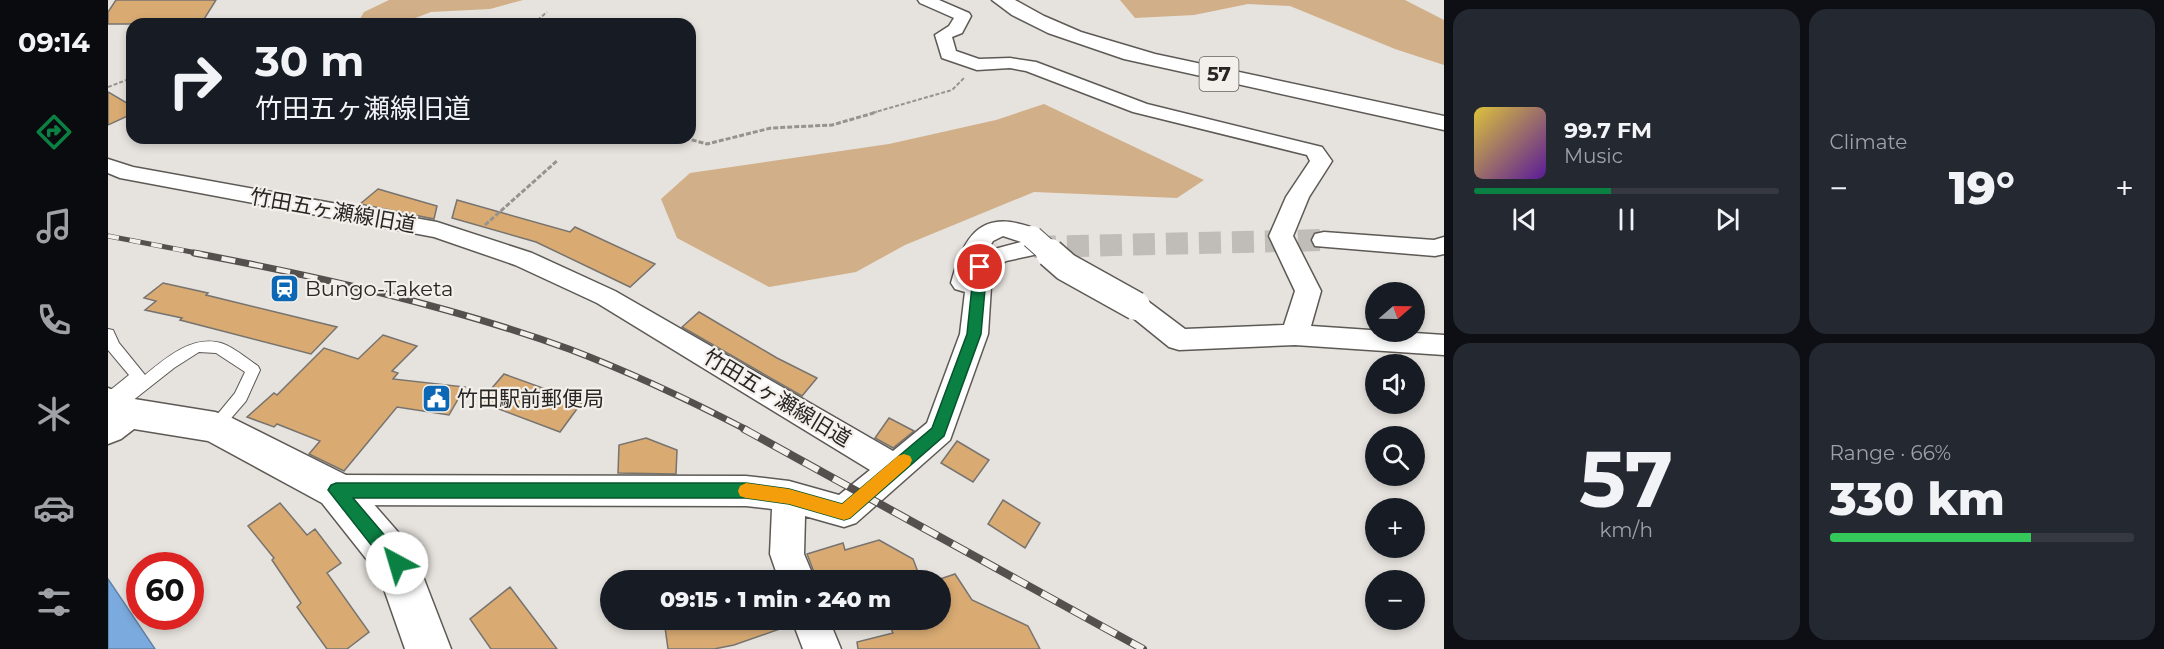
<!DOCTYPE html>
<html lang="en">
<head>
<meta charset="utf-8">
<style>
	body { margin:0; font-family:Montserrat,"Noto Sans JP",sans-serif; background:#242831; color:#f1f3f6; height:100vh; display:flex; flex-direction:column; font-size:22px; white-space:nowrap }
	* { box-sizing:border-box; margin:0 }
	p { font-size:20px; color:#9ea1a6 }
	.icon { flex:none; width:33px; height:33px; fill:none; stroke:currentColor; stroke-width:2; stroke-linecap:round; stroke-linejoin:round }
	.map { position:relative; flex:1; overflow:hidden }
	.drawer { display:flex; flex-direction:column; gap:9px; padding:9px; background:#0d0f14; width:720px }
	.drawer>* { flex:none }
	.top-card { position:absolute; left:18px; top:18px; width:570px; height:126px; border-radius:18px; box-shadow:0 3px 9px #0003; background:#171b24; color:#f1f3f6; overflow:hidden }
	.needle { width:39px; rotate:70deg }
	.tools { position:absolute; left:1257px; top:282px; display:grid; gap:12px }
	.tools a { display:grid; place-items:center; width:60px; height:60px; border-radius:50%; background:#171b24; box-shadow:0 3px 9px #0003; font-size:30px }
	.speed { position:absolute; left:18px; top:552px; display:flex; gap:12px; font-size:30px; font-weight:700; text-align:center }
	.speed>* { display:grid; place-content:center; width:78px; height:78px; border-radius:50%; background:#171b24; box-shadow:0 3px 9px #0003; line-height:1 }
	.speed .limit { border:9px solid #d22; background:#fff; color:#111 }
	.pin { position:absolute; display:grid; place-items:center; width:51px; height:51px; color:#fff; margin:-26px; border:3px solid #fff; border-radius:50%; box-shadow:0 2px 6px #0007 }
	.me { position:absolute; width:66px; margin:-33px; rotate:321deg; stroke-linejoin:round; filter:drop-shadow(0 0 4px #0008) }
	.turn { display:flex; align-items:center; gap:21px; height:126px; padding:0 30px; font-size:27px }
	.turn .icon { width:78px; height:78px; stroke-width:2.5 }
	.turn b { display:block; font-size:42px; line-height:51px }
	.big { font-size:45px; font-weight:800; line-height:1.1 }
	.drawer .tile { flex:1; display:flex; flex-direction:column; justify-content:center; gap:9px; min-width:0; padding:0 21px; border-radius:18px; background:#242831 }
	.drawer .dial { align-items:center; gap:0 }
	.dial b { font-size:78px; line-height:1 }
	.song { display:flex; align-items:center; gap:18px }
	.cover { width:72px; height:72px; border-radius:9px; background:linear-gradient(135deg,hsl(50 70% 55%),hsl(270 70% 35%)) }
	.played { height:6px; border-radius:3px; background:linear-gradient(90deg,#0b8043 45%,#363941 45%) }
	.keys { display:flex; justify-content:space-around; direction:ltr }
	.heat { display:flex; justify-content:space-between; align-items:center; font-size:33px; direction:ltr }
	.charge { height:9px; border-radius:4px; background:linear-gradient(90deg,#34c759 66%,#363941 0) }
	.drawer .tiles { flex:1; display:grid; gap:9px; grid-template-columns:repeat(2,1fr) }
	.trip { position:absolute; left:492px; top:570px; width:351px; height:60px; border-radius:30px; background:#171b24; box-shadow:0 3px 9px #0003; font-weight:800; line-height:60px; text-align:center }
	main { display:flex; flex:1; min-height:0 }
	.tabs { display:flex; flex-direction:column; width:108px; justify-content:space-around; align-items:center; background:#090b0e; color:#9ea1a6 }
	.tabs .icon { width:42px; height:42px }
	.tabs .current { color:#0b8043 }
	.tabs b { font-size:27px; color:#f1f3f6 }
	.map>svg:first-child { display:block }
</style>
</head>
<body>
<main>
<nav class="tabs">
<b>09:14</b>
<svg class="icon current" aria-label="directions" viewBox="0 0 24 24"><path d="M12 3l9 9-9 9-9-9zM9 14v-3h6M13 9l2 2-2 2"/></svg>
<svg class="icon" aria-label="music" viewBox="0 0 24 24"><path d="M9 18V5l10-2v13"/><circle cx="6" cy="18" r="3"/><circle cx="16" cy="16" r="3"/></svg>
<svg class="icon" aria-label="phone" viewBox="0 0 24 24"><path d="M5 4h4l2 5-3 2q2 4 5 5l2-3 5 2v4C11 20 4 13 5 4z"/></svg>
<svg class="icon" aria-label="climate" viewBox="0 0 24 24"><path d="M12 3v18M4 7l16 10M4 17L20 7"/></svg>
<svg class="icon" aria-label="car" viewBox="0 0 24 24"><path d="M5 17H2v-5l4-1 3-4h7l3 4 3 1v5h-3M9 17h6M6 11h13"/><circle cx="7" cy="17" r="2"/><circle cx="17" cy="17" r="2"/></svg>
<svg class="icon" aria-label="filters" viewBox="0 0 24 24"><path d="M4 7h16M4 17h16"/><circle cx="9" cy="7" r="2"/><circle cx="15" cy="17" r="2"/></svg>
</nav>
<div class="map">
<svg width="1336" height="649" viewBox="0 0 1336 649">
	<rect width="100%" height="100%" fill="#e6e2dd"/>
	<!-- green -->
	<path fill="#d1af88" d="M281 0H415L382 9 323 12 292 24H249L256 12Z
		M1012 0H1297L1336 20V65L1287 49 1182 6 1140 4 1086 15 1027 18Z
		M936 104 1096 180 1069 198 926 192 797 245 748 272 661 287 569 238 553 199 582 173 781 144 888 120Z"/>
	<!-- water -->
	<path fill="#7baade" stroke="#6282a6" stroke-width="1.5" d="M0 579 47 649H0Z"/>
	<!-- building -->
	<path fill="#d9ab73" stroke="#77736f" stroke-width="1.5" d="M8 0H108L93 24H0V12Z
		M0 92 24 106V114L0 125Z
		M270 189 329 206 326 219 252 204Z
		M349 200 462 232 467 227 547 264 522 287 428 242 344 218Z
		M55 283 100 293 98 295 229 327 203 354 72 320 74 318 37 310 48 301 36 298Z
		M591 312 669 358 709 378 694 396 574 327Z
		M275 335 309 346 284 371 290 373 285 379 357 387 341 415 289 407 236 471 201 454 212 441 169 424 166 427 139 417 166 393 169 395 216 348 250 359Z
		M396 374 474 402 452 432 372 402Z
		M781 418 806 431 785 448 767 438Z
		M538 438 569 450 568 474 510 473 511 445Z
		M849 441 881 460 865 482 833 463Z
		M895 500 932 523 917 548 880 524Z
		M172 503 199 535 207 529 233 563 219 573 261 632 239 649H219L189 607 193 603 164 560 166 558 140 526Z
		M771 540 805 559 813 580H709L699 554 735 543 737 550Z
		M847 574 864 600 920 626 932 649H750L749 642 785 633 779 620H832V579Z
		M402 587 449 649H383L362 619Z
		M556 620H682L683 625 626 645 606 649H560Z"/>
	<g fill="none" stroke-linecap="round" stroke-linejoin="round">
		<!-- minor-tunnel -->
		<path stroke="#c0bcb8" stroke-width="22" stroke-dasharray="22 11" stroke-linecap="butt" d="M926 247 1216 240"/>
		<defs>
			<path id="service" d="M0 329 5 330 11 343 37 375C58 358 84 335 113 343 126 347 139 359 150 366L152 370 138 401 112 431 107 433 102 431 99 427 127 393 137 372 108 353 91 352 66 368 14 409 9 411 0 406V392L21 375 0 350Z"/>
			<path id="minor" d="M810 0H831L861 13 863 16 854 33 844 37 848 51 871 59 902 58 928 62 1039 104 1214 147 1224 161 1201 197 1185 236 1213 291 1203 326 1336 335V355L1187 345 1071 350 1061 347 1019 313 1015 306 1019 299 1028 297 1037 299 1077 329 1176 325 1187 291 1161 236 1178 197 1202 161 1199 155 1025 112 918 71 902 68 869 70 834 58 827 35 841 26 846 18 812 3Z
				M0 159 25 167 329 222 424 253 507 291 785 451 819 423 852 334 857 292 847 289 843 283C853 246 867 212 912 224 921 226 931 229 936 237L933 241 938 247 935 253 898 261 884 271 880 334 842 440 748 523 736 527 697 516 696 554 707 580H671L662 554 664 509 638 506 228 505 216 500 212 490 216 480 228 475 638 476 681 481 731 495 762 470 489 303 407 265 326 237 12 178 0 173ZM895 236 913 242 879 251 885 241Z
				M1216 232 1326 240 1336 237V254L1327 256 1207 246 1204 240 1207 234Z
				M0 388C14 393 28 400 35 413L31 422 20 425 0 415Z
				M684 620H721L733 649H695Z"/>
			<path id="primary" d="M20 398 107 412 120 416 242 477 304 548 343 649H297L271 575 214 503 100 441 26 429 13 439 0 444V407Z"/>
			<path id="trunk" d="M884 0H907L936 16 973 32 1047 54 1336 116V130L1016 59 940 33 904 15Z"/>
		</defs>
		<!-- service casing -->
		<use href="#service" stroke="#5d5955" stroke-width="2"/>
		<!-- minor casing -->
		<use href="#minor" stroke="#5d5955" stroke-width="3"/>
		<!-- primary casing -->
		<use href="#primary" stroke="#5d5955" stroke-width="3"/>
		<!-- trunk casing -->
		<use href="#trunk" stroke="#5d5955" stroke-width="3"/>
		<!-- path-far1 -->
		<path stroke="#96938f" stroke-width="2" stroke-dasharray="4 2" stroke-linecap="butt" d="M425 24 439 12
			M0 87 24 78
			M764 113 844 90 856 78"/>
		<!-- path -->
		<path stroke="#96938f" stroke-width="3" stroke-dasharray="5 2" stroke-linecap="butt" d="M577 138 599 144 663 128 724 125 769 112
			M377 225 450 160"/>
		<!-- service -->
		<use href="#service" fill="#fff" fill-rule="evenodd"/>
		<!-- minor -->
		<use href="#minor" fill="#fff" fill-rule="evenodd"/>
		<!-- primary -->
		<use href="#primary" fill="#fff" fill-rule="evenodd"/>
		<!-- trunk -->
		<use href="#trunk" fill="#fff" fill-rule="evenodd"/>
		<defs>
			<path id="rail-far2" d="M0 236 94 254"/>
			<path id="rail-far1" d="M86 253C213 277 339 305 461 349 522 372 581 400 639 430"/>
			<path id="rail" d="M636 429 1035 649"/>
		</defs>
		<!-- rail-far2 casing -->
		<use href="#rail-far2" stroke="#53504e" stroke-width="5"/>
		<!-- rail-far1 casing -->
		<use href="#rail-far1" stroke="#53504e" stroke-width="7"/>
		<!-- rail casing -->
		<use href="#rail" stroke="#53504e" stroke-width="8"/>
		<!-- rail-far2 -->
		<use href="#rail-far2" stroke="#f3efea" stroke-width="4" stroke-dasharray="11" stroke-linecap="butt"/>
		<!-- rail-far1 -->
		<use href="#rail-far1" stroke="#f3efea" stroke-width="4.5" stroke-dasharray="14" stroke-linecap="butt"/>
		<!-- rail -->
		<use href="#rail" stroke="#f3efea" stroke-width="6" stroke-dasharray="17" stroke-linecap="butt"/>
		<defs>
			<path id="minor-bridge-far1" d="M924 237 943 254"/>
			<path id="minor-bridge" d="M942 253 958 267 1028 306"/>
		</defs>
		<!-- minor-bridge-far1 casing -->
		<use href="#minor-bridge-far1" stroke="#5d5955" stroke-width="24" stroke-linecap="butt"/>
		<!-- minor-bridge casing -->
		<use href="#minor-bridge" stroke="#5d5955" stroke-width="31" stroke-linecap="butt"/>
		<!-- minor-bridge-far1 -->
		<use href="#minor-bridge-far1" stroke="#fff" stroke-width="22"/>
		<!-- minor-bridge -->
		<use href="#minor-bridge" stroke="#fff" stroke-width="28"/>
	</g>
	<!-- route -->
	<path fill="#0b8043" stroke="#07532c" stroke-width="1.5" d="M872 263 879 267 873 334 836 436 742 518 736 520 681 504 638 498H245L295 557 298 563 295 569 289 572 282 569 220 490 223 485 228 483H638L681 489 734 504 824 428 859 334 866 267Z"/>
	<!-- slow -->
	<path fill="#f59e0b" d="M796 454 802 456 804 460 802 465 742 518 736 520 681 504 638 498 632 496 630 491 632 486 638 483 681 489 734 504 790 456Z"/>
	<!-- icons -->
	<defs>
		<symbol id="station-square" viewBox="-11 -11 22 22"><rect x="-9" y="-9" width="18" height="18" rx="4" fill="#0c68b5" stroke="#f3efea"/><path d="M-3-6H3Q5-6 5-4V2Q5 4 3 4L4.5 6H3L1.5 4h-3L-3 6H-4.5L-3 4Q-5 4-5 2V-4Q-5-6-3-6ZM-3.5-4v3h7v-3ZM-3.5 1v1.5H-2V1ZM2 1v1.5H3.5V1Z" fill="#fff"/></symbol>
		<symbol id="civic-square" viewBox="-11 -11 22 22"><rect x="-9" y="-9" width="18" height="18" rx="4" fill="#0c68b5" stroke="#f3efea"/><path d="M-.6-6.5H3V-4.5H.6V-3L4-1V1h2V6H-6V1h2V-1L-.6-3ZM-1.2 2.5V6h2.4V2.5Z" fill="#fff"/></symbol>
	</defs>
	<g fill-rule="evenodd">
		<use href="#station-square" x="160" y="272" width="33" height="33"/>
		<use href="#civic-square" x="312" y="382" width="33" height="33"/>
	</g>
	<g text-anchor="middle" stroke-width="4.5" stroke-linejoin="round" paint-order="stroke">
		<!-- shield labels -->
		<rect fill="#f3efea" stroke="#65625f" stroke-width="1.5" x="1091.5" y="57" width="39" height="34" rx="4.5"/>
		<g font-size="20" font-weight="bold" fill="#282624">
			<text x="1111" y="81">57</text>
		</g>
		<!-- street labels -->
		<g font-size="21" fill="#282624" stroke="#f3efea">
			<text transform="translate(225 211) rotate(10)" y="7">竹田五ヶ瀬線旧道</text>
			<text transform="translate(669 398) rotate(31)" y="7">竹田五ヶ瀬線旧道</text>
		</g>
		<!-- poi labels -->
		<g font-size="21" fill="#282624" stroke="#f3efea" text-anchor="start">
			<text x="197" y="296">Bungo-Taketa</text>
			<text x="349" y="406">竹田駅前郵便局</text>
		</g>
	</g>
</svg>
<div class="tools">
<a><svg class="needle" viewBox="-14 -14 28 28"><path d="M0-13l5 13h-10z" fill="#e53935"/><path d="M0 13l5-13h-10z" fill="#9ea1a6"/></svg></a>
<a><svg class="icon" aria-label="sound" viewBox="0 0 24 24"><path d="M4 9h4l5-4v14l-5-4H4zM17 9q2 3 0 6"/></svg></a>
<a><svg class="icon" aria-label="search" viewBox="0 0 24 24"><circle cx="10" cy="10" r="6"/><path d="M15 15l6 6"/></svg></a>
<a>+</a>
<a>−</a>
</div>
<div class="speed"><div class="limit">60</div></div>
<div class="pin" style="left:872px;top:267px;background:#d93025"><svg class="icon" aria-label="arrive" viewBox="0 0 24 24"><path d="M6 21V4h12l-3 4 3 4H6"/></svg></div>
<svg class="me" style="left:289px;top:563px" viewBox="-20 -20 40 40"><circle r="19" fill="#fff"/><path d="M0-13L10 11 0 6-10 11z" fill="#0b8043"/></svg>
<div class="trip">09:15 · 1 min · 240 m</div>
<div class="top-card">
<div class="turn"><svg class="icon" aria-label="right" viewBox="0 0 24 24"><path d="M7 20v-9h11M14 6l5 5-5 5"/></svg><div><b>30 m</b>竹田五ヶ瀬線旧道</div></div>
</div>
</div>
<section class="drawer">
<div class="tiles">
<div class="tile">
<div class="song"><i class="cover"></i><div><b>99.7 FM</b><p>Music</p></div></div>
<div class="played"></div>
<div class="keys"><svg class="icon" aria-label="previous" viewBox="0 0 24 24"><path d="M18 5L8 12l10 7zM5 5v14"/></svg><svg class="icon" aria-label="pause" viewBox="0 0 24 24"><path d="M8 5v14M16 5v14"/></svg><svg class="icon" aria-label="next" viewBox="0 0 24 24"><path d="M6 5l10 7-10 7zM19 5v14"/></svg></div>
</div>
<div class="tile"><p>Climate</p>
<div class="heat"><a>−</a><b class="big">19°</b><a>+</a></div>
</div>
<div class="tile dial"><b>57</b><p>km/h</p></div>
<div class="tile"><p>Range · 66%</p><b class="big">330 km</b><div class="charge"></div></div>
</div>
</section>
</main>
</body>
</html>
